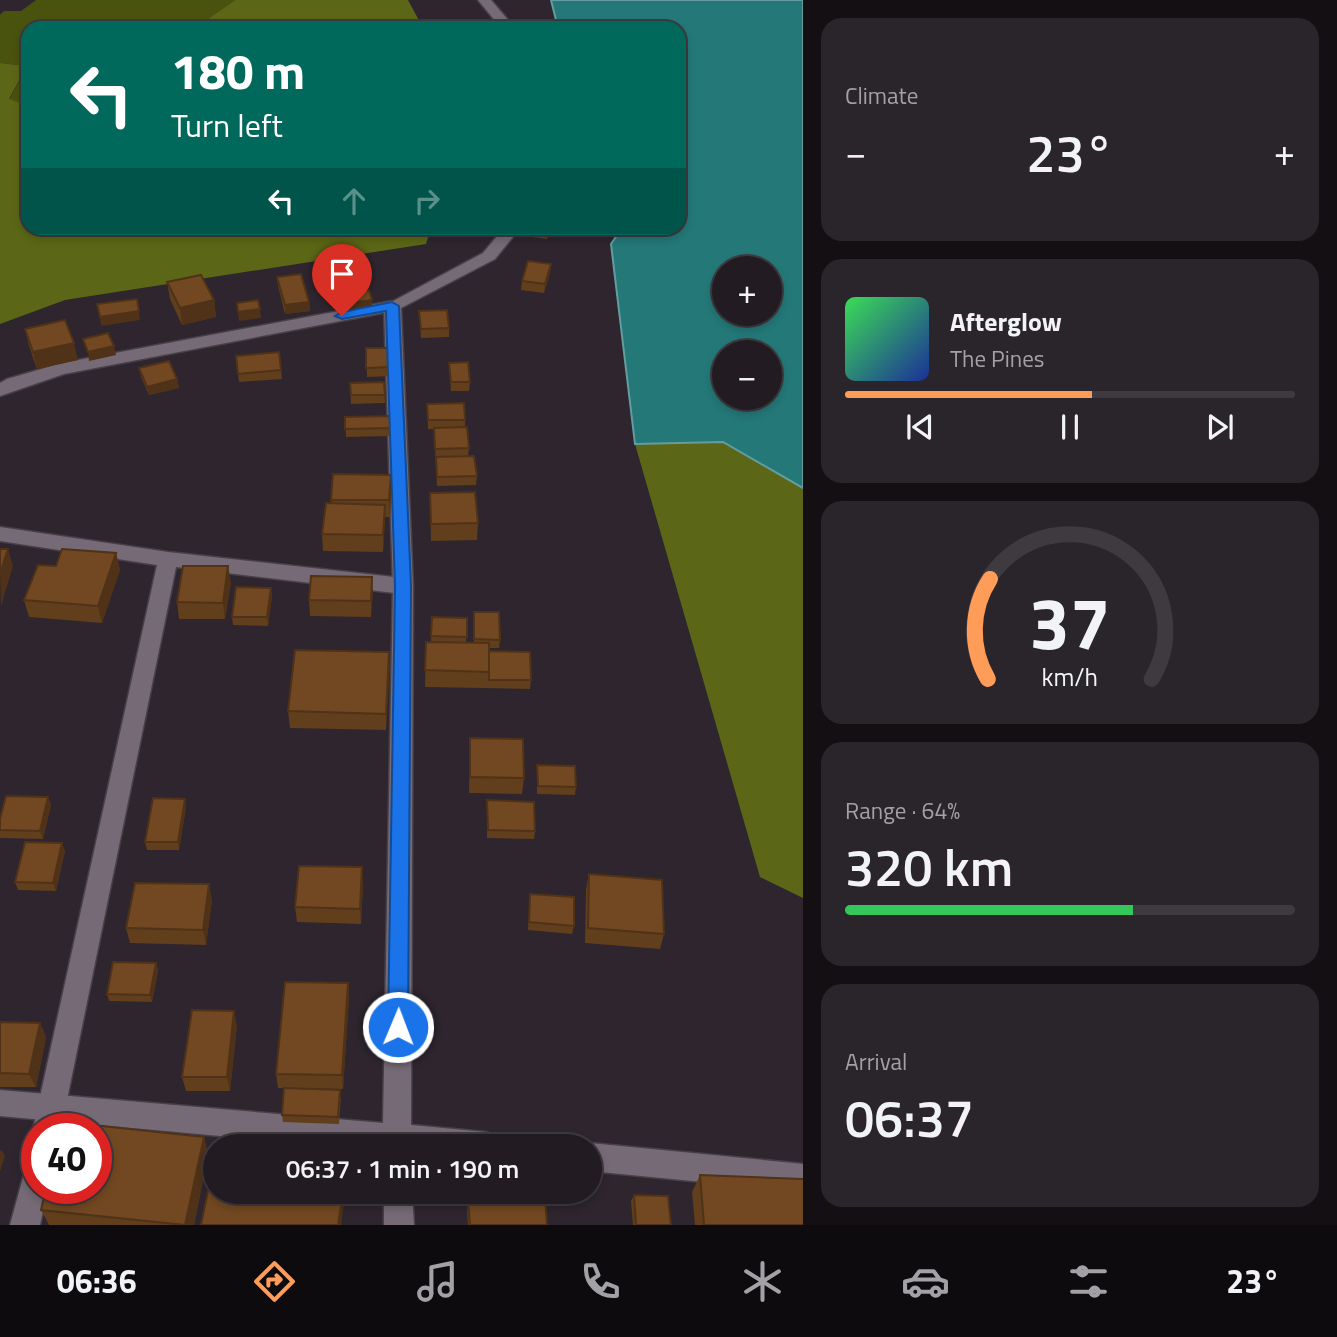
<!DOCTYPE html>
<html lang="en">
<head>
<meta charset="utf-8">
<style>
	body { margin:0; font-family:"Titillium Web",sans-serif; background:#2a252a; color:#f1f3f6; height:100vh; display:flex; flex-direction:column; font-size:26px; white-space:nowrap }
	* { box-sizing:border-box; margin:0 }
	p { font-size:23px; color:#a2a1a5 }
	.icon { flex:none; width:38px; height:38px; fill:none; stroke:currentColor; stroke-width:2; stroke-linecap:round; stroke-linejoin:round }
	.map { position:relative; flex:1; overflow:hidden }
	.details { display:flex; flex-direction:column; gap:18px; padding:18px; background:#130f13; width:534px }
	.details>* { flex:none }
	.guide { position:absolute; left:21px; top:21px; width:665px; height:214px; border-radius:21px; box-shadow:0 4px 10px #0003,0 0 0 2px #3f3a40; background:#00695c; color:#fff; overflow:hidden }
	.tools { position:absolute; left:712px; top:256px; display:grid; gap:14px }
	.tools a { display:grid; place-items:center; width:70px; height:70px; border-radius:50%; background:#221c22; box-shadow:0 4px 10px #0003,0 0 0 2px #3f3a40; font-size:35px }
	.speed { position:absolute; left:21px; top:1113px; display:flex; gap:14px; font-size:35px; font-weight:700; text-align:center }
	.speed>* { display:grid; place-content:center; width:91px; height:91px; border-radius:50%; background:#221c22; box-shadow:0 4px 10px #0003,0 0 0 2px #3f3a40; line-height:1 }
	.speed .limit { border:10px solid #d22; background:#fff; color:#111 }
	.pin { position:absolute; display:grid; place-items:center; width:60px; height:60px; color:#fff; margin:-72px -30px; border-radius:50% 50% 50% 0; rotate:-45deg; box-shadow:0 0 7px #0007 }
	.pin .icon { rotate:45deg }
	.me { position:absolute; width:77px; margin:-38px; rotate:1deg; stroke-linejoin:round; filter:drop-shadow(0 0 5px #0008) }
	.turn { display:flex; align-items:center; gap:24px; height:147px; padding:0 35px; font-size:32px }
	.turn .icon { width:91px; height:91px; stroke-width:2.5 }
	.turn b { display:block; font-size:49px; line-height:60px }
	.lanes { display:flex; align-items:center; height:66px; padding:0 35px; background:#0003; justify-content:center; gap:35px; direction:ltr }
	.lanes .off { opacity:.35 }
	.big { font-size:52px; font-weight:600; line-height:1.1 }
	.details .tile { flex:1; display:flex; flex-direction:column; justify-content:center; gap:10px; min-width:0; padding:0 24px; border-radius:21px; background:#2a252a }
	.details .dial { align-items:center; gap:0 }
	.dial svg { height:182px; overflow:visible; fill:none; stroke:#3f3a40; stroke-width:7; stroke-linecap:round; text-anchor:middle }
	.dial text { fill:#f1f3f6; stroke:none }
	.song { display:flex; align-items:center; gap:21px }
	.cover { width:84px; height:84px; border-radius:10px; background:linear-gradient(135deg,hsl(130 70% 55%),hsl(230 70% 35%)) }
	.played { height:7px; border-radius:4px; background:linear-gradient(90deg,#fe9c58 55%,#3f3a40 55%) }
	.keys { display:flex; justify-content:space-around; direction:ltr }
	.heat { display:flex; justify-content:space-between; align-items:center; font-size:38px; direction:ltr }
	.charge { height:10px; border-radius:5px; background:linear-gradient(90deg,#34c759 64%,#3f3a40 0) }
	.trip { position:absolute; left:203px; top:1134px; width:399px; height:70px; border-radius:35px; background:#221c22; box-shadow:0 4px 10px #0003,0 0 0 2px #3f3a40; font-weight:600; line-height:70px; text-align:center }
	.tab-bar { display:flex; height:112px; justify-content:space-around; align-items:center; background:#0e0b0e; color:#a2a1a5 }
	.tab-bar .icon { width:49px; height:49px }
	.tab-bar .on { color:#fe9c58 }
	.tab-bar b { font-size:32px; color:#f1f3f6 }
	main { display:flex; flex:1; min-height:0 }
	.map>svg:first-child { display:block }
</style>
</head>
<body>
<main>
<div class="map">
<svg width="804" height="1225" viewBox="0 0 804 1225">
	<rect width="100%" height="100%" fill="#2e252e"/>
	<!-- green -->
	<path fill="#49530e" d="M36 0H235L195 28H28V106L9 100 27 66 0 63V15L4 11H21Z"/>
	<!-- forest -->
	<path fill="#5b6716" d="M235 0H408L423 28H195Z
		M0 63 27 66 9 99 28 106V228H431L426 244 65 300 0 324Z
		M723 442 803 488V898L760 877 635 444Z"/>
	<!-- water -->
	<path fill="#247878" stroke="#649d9f" stroke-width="2" fill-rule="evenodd" d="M551 0H803V488L723 442 635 444 611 244 622 228H679V28H558ZM724 268H770V313H724ZM724 352H770V397H724Z"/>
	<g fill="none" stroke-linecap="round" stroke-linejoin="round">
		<defs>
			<path id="street" d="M392 301 398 302 400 306 398 310 64 374 0 396V383L7 379 62 363Z
				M0 527 168 552 403 578 410 581 413 586 410 591 403 594 176 567 61 1129H37V1138L33 1129 157 565 0 541Z
				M37 1159V1188H48L40 1225H10L27 1163Z"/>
			<path id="secondary" d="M478 0H491L515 28H501Z
				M504 228H520L495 259 401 308 413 586 411 1125 486 1132 496 1136 500 1146H332L0 1116V1090L383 1123 393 586 384 306 483 253Z
				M590 1143 804 1164V1192L590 1171V1146H582Z
				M384 1192H412L414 1225H384Z"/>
		</defs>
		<!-- street casing -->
		<use href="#street" stroke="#484048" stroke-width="3"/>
		<!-- secondary casing -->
		<use href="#secondary" stroke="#484048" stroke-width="3"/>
		<!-- street -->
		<use href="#street" fill="#756a75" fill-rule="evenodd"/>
		<!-- secondary -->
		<use href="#secondary" fill="#756a75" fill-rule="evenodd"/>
	</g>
	<!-- wall -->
	<path fill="#613e1c" d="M525 228H550L547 239 524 236Z
		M551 264 550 273 544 293 521 290 522 281Z
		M277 277 309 302 310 311 285 314 278 286Z
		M340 278 369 292 372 300V309L343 312 340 303V294H342L340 287Z
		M167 282 214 300 216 317 182 325 170 299Z
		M419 311 449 328V337L421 338Z
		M25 329 78 360 37 369 29 346Z
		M366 348H392L393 376 367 377Z
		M279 352 282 379 239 382 236 356Z
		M449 363 470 382 469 391H451Z
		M139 368 177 379 179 388 149 395 141 377Z
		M384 382 385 403 351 404 350 383Z
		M427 404 465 420V427L469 448 468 456 477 476 476 485 437 486 434 429H428Z
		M390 416 391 436 346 437 345 417Z
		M391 492 390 517H385L383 552 323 551 322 534 332 504 331 500Z
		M430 493 478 523 477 540 431 541Z
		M116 553 120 570 102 623 29 617 24 600 56 566Z
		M372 577 371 617 310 616 309 600Z
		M231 583 225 619H179L177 602Z
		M271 588 272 596 268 626 233 625 232 617Z
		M474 612 500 640 499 648H489V651L531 680 530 689 425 687 426 642H431L432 617 467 618 466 643H474Z
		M389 652 386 730 290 728 288 711Z
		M470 738 524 778 522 794 469 793Z
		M537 765 576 787 575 795 537 794Z
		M48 797 51 805 43 839 0 838V819Z
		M487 800 535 831 534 839 487 838Z
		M186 807 179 850H147L145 842Z
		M65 851 56 891 18 890 15 882Z
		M589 874 664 934 660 949 585 943 586 889Z
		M363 883 361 924 297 922 295 907Z
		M530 894 574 926 572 934 528 930Z
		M212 900 206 945 130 943 126 928Z
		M156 963 158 971 152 1002 109 1001 107 994Z
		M348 983 349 998 343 1089 278 1088 276 1074Z
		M0 1022 40 1023 46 1037 36 1087H0Z
		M237 1025 230 1091H186L182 1077Z
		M341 1097 339 1124 283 1122 282 1115Z
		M204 1137 208 1155 194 1225H49L41 1210Z
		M700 1175 804 1225H695L692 1192Z
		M634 1195 671 1225H633L631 1201Z
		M468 1200 547 1225H468L467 1212Z"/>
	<!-- shaded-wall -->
	<path fill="#4f3217" d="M551 264 550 273 544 293 545 284Z
		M369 284V292L343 296V287Z
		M214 300 216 317 182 325 180 308Z
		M372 300V309L343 312V304Z
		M309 302 310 311 285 314V305Z
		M260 309 261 318 239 321 238 312Z
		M139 311 140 320 101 326 100 317Z
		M74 343 78 360 37 369 33 352Z
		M114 346 116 355 89 361 88 352Z
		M177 379 179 388 149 395 147 387Z
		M391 475V492L390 517 389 500Z
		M385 505V521L383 552V535Z
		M8 549 13 566 1 606 0 574Z
		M116 553 120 570 102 623 98 606Z
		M228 566 231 583 225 619 223 603Z
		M372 577 373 594 371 617V601Z
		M271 588 272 596 268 626 267 617Z
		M389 652 390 668 386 730V714Z
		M48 797 51 805 43 839 40 831Z
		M185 799 186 807 179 850 178 842Z
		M62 843 65 851 56 891 53 883Z
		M362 867 363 883 361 924 360 909Z
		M209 884 212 900 206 945 203 930Z
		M156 963 158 971 152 1002 150 995Z
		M348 983 349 998 343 1089 342 1075Z
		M234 1011 237 1025 230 1091 227 1077Z
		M40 1023 46 1037 36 1087 29 1074Z
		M204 1137 208 1155 194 1225H185Z
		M1 1149 5 1156 0 1172V1152Z
		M343 1192 344 1203 341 1225H338Z"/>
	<!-- building -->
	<path fill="#714821" stroke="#4f3217" stroke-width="2" d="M525 228H548L547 231Z
		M528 261 551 264 545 284 522 281Z
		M301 274 309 302 285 305 277 277Z
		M201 275 214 300 180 308 167 282Z
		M366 275 369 284 343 287 340 278Z
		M369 290 372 300 343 304 340 294Z
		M137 299 139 311 100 317 97 304Z
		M258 300 260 309 238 312 237 303Z
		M447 310 449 328 421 329 419 311Z
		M65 320 74 343 33 352 25 329Z
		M108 333 114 346 88 352 83 339Z
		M366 348H392L393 367 366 368Z
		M279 352 281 370 238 374 236 356Z
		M169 361 177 379 147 387 139 368Z
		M468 362 470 382H451L449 363Z
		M384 382 385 395H351L350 383Z
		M464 403 465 420H428L427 404Z
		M390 416 391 428 345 429V417Z
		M467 427 469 448 435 449 434 428Z
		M474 456 477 476 437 477 436 457Z
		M333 474 391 475 389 500H331Z
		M475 492 478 523 431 524 430 493Z
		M326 503 385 505 383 535 322 534Z
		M0 549H8L0 574Z
		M62 549 116 553 98 606 24 600 38 565 56 566Z
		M183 566H228L223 603 177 602Z
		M311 576 372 577 371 601 309 600Z
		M236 587 271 588 267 617H232Z
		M474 612H499L500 640 474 639Z
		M432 617 467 618V637L431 636Z
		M426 642 489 643V672L425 670Z
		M295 650 389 652 386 714 288 711Z
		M489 651 530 652 531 680H489Z
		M470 738 523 739 524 778 470 777Z
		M537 765 575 766 576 787 538 786Z
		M6 796 48 797 40 831 0 830V819Z
		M153 798 185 799 178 842H145Z
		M487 800 534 802 535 831 488 830Z
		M25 842 62 843 53 883 15 882Z
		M299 866 362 867 360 909 295 907Z
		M589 874 662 880 664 934 588 928Z
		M135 883 209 884 203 930 126 928Z
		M530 894 574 897V926L529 922Z
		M113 962 156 963 150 995 107 994Z
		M285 982 348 983 342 1075 276 1074Z
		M192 1010 234 1011 227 1077H182Z
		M0 1022 40 1023 29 1074 0 1073Z
		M284 1088 340 1090 338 1117 282 1115Z
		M65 1122 204 1137 185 1225 41 1210 46 1188H96V1129H63Z
		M700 1175 804 1179V1225H704Z
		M211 1176H215V1192H343L338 1225H201Z
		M634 1195 668 1196 671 1225H636Z
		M545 1197 547 1225H470L468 1200Z"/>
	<!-- route -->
	<path fill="#1a73e8" stroke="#114b97" stroke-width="2" d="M392 302 399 306 411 586 408 1027 405 1034 398 1036 391 1034 388 1027 395 586 386 311 342 319 335 316 342 312Z"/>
</svg>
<div class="tools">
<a>+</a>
<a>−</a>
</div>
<div class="speed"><div class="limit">40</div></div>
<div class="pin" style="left:342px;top:316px;background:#d93025"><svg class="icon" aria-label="arrive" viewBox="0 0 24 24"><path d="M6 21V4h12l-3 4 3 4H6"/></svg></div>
<svg class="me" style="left:398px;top:1027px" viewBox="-20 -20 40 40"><circle r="17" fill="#1a73e8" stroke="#fff" stroke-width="3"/><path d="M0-11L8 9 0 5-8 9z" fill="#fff"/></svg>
<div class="trip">06:37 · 1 min · 190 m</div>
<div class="guide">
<div class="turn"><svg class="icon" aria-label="left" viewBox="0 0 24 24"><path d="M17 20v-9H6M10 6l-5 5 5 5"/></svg><div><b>180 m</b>Turn left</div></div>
<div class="lanes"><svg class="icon" aria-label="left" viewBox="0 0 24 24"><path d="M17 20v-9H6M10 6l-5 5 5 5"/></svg><svg class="icon off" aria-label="ahead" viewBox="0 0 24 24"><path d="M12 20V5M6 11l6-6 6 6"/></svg><svg class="icon off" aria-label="right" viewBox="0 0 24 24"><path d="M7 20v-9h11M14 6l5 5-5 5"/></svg></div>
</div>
</div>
<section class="details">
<div class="tile"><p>Climate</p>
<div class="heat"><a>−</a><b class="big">23°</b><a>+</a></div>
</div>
<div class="tile">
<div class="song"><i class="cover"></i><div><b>Afterglow</b><p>The Pines</p></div></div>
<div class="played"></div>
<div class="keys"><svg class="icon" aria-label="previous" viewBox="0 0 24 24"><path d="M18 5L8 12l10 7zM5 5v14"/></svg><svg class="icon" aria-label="pause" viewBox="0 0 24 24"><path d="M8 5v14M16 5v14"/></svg><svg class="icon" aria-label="next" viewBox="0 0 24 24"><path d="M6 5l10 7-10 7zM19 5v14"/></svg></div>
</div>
<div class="tile dial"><svg viewBox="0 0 100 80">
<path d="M14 69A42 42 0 1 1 86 69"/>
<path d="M14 69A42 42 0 0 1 15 25" stroke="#fe9c58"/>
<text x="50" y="56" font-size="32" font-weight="700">37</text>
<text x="50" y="72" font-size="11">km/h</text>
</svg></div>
<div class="tile"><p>Range · 64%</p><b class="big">320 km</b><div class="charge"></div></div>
<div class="tile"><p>Arrival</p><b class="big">06:37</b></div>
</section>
</main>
<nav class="tab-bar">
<b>06:36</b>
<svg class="icon on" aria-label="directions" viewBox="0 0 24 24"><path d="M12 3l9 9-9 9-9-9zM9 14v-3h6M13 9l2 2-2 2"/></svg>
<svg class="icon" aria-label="music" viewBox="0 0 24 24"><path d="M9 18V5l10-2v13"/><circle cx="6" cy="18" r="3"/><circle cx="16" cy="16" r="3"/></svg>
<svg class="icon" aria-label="phone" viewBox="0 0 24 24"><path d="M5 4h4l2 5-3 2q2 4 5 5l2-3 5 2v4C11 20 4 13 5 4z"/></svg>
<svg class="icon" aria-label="climate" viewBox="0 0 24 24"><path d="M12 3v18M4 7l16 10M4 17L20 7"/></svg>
<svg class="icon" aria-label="car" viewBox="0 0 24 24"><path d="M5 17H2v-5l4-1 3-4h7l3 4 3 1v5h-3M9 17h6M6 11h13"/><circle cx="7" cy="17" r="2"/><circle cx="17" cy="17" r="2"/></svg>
<svg class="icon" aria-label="filters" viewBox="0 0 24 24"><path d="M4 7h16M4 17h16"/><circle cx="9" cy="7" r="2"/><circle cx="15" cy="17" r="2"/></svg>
<b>23°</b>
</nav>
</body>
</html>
